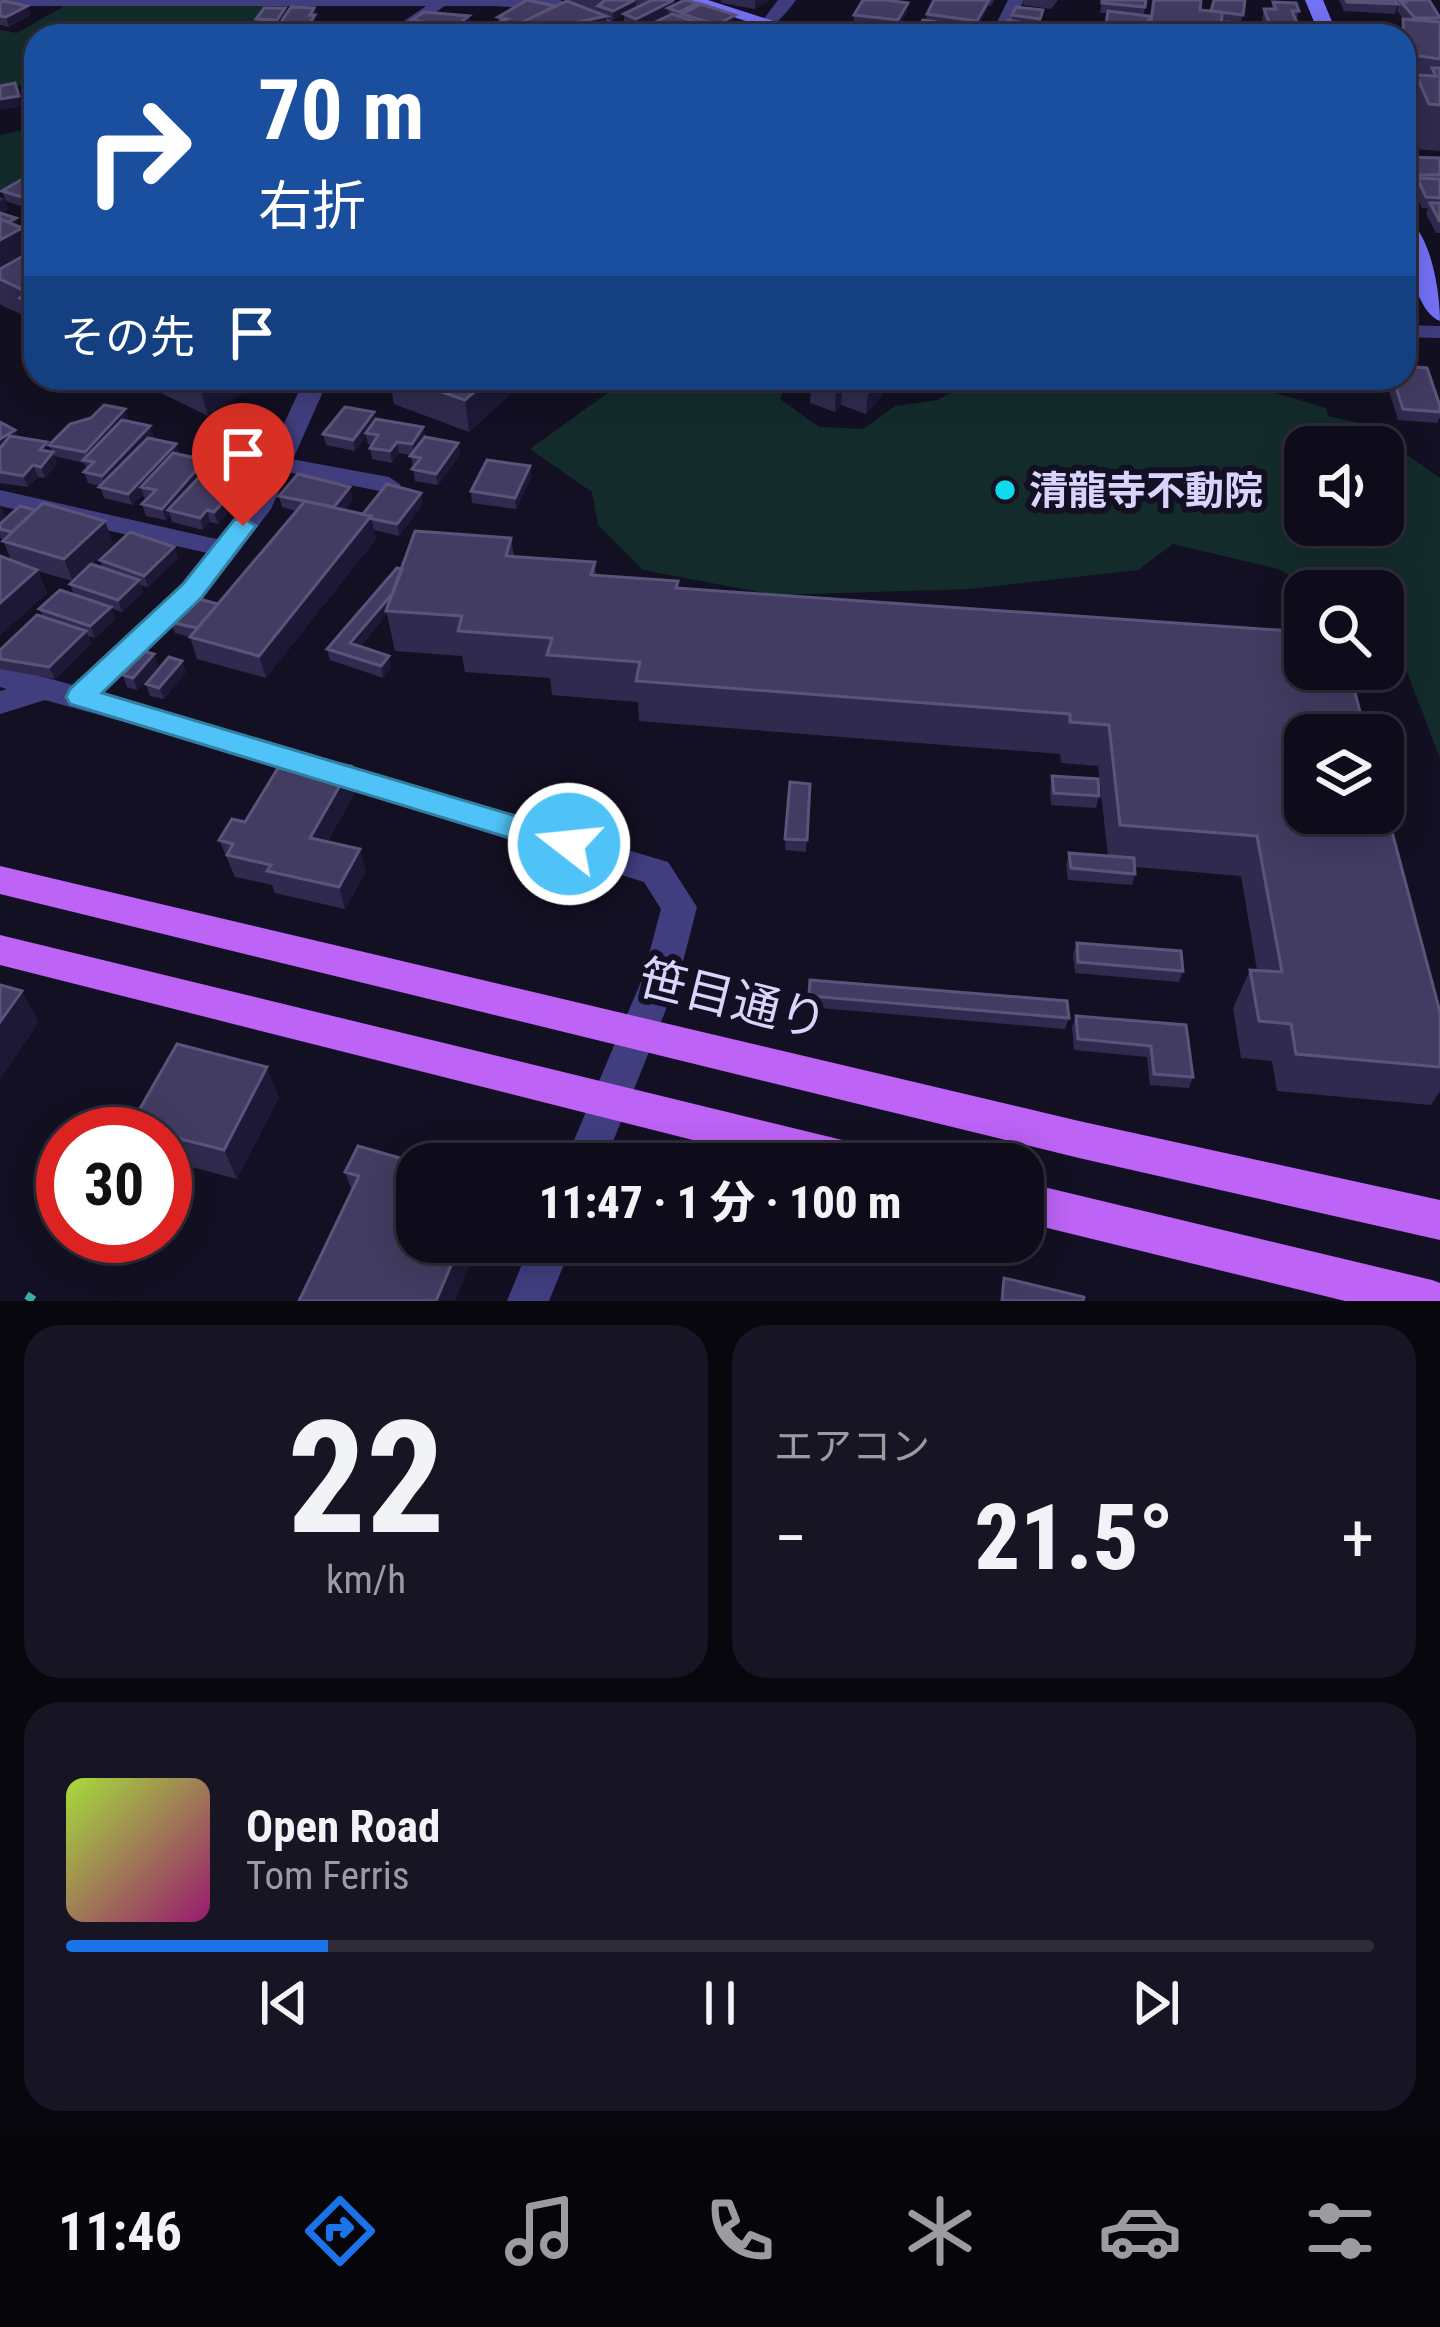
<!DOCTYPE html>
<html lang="ja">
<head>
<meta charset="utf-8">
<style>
	body { margin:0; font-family:"Roboto Condensed","Noto Sans JP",sans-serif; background:#171523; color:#f1f3f6; height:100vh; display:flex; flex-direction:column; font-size:45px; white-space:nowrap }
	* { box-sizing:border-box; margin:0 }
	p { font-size:39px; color:#9b9ba2 }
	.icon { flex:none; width:66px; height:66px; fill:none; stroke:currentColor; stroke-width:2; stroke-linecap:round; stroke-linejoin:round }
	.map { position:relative; height:1301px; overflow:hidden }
	.sheet { display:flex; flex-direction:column; gap:24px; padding:24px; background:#08070e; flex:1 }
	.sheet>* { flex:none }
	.guide { position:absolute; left:24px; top:24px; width:1392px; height:366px; border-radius:36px; box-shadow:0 6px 30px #0003,0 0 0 3px #2e2c39; background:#1a4fa0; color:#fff; overflow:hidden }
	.fabs { position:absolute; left:1284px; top:426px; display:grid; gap:24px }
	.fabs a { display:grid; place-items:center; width:120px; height:120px; border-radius:24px; background:#0e0c1a; box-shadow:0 6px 30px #0003,0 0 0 3px #2e2c39; font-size:60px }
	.speed { position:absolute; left:36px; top:1107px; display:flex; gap:24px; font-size:60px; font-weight:700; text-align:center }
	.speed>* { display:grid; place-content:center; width:156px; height:156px; border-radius:50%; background:#0e0c1a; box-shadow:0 6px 30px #0003,0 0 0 3px #2e2c39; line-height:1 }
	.speed .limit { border:18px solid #d22; background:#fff; color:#111 }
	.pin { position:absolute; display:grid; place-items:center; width:102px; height:102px; color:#fff; margin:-123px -51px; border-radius:50% 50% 50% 0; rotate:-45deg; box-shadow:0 0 12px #0007 }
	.pin .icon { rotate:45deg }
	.me { position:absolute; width:132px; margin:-66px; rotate:286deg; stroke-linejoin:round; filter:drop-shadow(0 0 9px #0008) }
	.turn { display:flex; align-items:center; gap:42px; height:252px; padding:0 36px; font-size:54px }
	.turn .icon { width:156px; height:156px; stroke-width:2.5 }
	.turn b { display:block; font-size:84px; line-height:102px }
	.then { display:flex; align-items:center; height:114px; padding:0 36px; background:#0003; gap:24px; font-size:45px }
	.big { font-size:90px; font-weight:800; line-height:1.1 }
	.sheet .card { flex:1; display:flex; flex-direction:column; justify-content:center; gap:18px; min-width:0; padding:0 42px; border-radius:36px; background:#171523 }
	.sheet .dial { align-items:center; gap:0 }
	.dial b { font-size:156px; line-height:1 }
	.song { display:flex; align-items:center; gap:36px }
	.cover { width:144px; height:144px; border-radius:18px; background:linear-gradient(135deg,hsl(80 70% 55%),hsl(320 70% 35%)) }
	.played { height:12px; border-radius:6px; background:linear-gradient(90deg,#1a73e8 20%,#2e2c39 20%) }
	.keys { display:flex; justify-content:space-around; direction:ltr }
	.heat { display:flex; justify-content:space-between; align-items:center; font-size:66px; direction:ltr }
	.sheet .tiles { flex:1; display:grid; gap:24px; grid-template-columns:1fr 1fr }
	.card:last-child { grid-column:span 2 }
	.trip { position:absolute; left:396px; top:1143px; width:648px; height:120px; border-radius:36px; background:#0e0c1a; box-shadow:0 6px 30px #0003,0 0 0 3px #2e2c39; font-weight:800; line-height:120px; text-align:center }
	.tab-bar { display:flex; height:192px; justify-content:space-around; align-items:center; background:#06050a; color:#9b9ba2 }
	.tab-bar .icon { width:84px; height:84px }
	.tab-bar .selected { color:#1a73e8 }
	.tab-bar b { font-size:54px; color:#f1f3f6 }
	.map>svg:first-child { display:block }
</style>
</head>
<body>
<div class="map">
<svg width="1440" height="1301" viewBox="0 0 1440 1301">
	<rect width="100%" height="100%" fill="#131023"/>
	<!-- green -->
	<path fill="#132c2b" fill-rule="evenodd" d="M66 5 268 6 246 36H36V82L0 91V30L17 33Z
		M36 127V183L13 196 0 192V135Z
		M628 378H789L780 399 819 427 863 429 895 406 937 400 979 378H1148L1252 386 1326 408 1328 416 1363 424 1440 478V758L1407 672 1383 644V591H1316L1278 569 1173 544 1138 570 970 589 775 595 643 570 598 525 592 492 530 449ZM1305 447H1383V525H1305Z"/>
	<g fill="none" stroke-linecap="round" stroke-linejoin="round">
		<!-- path -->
		<path stroke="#37aea6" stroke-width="9" stroke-dasharray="8 12" stroke-linecap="butt" d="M28 1301 34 1292"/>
		<!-- lane -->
		<path fill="#403e7f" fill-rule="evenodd" d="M435 0 452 1 401 36H382Z
			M1008 0H1024L1006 36H990Z
			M1404 325 1440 326V338L1404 337Z
			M280 457 389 477 401 485 389 493 272 469 268 464 272 459Z
			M0 490 225 541 238 549 225 557 0 506Z"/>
		<!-- street -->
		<path fill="#403e7f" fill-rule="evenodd" d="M0 0H560L651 36H626L557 10 492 6H0Z
			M778 0H796C771 34 759 36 717 36L763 20Z
			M305 378H329L271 509 203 598 103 693 668 862 697 907 679 977 604 1164H564L643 977 661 909 644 882 208 745 45 700 0 714V691L7 689 0 687V665L73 685 183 584 249 500Z
			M531 1242H573L549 1301H507Z"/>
		<!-- secondary -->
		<path fill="#7472f6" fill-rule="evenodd" d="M681 0H708L820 36H792Z
			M1305 0H1323L1338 36H1320Z
			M1404 218C1431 229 1440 294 1440 321 1413 311 1404 244 1404 218Z"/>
		<!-- primary -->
		<path fill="#bd63f5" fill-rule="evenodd" d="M0 866 1079 1121 1440 1200V1240L1079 1158 0 894Z
			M0 935 863 1145 877 1151 883 1164H788L0 965Z
			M1023 1182 1432 1280 1440 1283V1301H1345L1023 1222Z"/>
	</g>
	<!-- wall -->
	<path fill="#312a4f" d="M567 0H674V5L697 6 734 25 719 33 725 35V31L773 36H712L716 34 705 31V35L702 36 649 35V25L669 15V13L637 28 624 24V15L613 20 606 18 607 35 602 36H475L474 32 499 22 498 17 555 6Z
		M721 0H769L755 9 721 3Z
		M934 0H994L991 6H988L978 28 990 36H916L917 31 926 21 927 14Z
		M1024 0H1058L1051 9 1023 5Z
		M1102 0H1146L1144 15 1149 16 1146 36H1104L1108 13H1100Z
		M1152 0H1201L1200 10 1211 11 1245 0 1241 23 1256 36H1224L1227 23H1221L1220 36H1148Z
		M1339 0H1395L1398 4 1395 14 1344 11Z
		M1403 0H1429L1440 17V151L1413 149 1404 127V110L1415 76 1406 75V64H1404V36H1398L1404 19 1397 11 1400 1Z
		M1273 2 1299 11 1296 21 1300 29 1298 36H1268L1262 19 1264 9H1271Z
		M0 3 27 6 30 15 9 27 0 25Z
		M285 8 286 14 314 8 316 25 312 33 283 31 282 25 279 29 258 28 256 19Z
		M1043 10 1039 26 1064 36 1012 20V15Z
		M907 13 897 30 854 24V15Z
		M469 16 471 26 457 36H444L414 30 412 20Z
		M1409 157 1440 158V233H1436L1426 214 1428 208H1422L1413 189 1415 185 1405 167Z
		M36 171V202L26 208 6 201 2 191Z
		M0 197 4 198 8 209 1 213 19 227 36 222V330L32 328 27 317 1 305 0 303Z
		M130 378H266L208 416Z
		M389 378H528L469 432 394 404Z
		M802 378H890L889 388 866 414 841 405 835 412 810 403 811 388 802 385Z
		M1385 378H1404L1440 406V417L1437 423 1398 420Z
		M125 409 128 422 150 426 154 437 153 439 176 444 179 454 205 460 209 471 247 491 218 524 210 522 203 530 172 522 170 515 166 520 146 516 142 504 147 499 144 498 143 494 132 505 104 498 100 486 88 483 84 472 87 469 84 463 54 456 57 464 45 478 38 477 28 487 0 483V422L15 430 18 437 52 452 49 445Z
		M374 412 375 420 423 427 425 437 458 443 460 455 438 485 415 481 411 455 399 453 392 463 372 459 370 448 372 445 368 444 366 436 355 451 326 445 323 434Z
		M530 466 531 478 516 509 472 503 471 491Z
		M279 496 353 499 344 510 363 514 423 504 399 536 374 530 376 539 266 678 197 659 190 637 175 633 170 622 218 604 296 511 282 507Z
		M0 505 6 519 113 543 92 564 102 568 100 560 174 547 178 558 148 587 140 585 143 592 122 612 111 608 115 619 95 638 88 636 91 643 55 679 0 669V650L43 617 39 609 74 595 70 584 72 581 38 571 47 593 0 635V556L11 560 3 540 0 537Z
		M511 538 514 556 595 562 596 575 678 588 1305 632 1440 1012V1091L1431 1105 1277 1091 1272 1061 1241 1058 1233 1008 1250 970H1257L1241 876 1135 867V874L1132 885 1068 880 1066 865 1069 853 1108 856 1098 766 1061 763 1060 754 639 721 638 702 552 695 550 678 465 672 462 656 395 651 387 614 360 647 391 668 383 678 330 660 327 649 402 569Z
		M182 661 186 672 164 699 150 696 146 684Z
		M159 665 137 690 127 687 123 675Z
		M351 766 357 789 327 842 366 871 345 909 275 893 272 885 235 877 219 840 245 822 288 770Z
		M1052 776 1099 796 1096 808 1051 805 1050 788Z
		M790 782 810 784 806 852 785 850Z
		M1077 943 1183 971 1179 982 1075 973 1073 954Z
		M809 996 1069 1018 1065 1029 808 1007Z
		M1076 1016 1186 1025 1193 1077 1189 1088 1150 1085 1147 1057 1074 1050 1072 1027Z
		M279 1097 237 1179 165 1160V1134H134L130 1126Z
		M358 1146 455 1301 352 1191 345 1172Z"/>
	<!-- shaded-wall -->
	<path fill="#1d1836" d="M636 0V9L613 20V11Z
		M674 0V10L668 8 669 13 637 28 636 19Z
		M755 0H769L755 9Z
		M989 0 988 10 976 31 977 21Z
		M908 3 907 13 897 30 898 20Z
		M27 6 30 15 9 27 6 17Z
		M285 8 287 18 281 22 282 25 279 29 277 20Z
		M314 8 316 25 312 33 310 15Z
		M735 15 734 25 716 35V25Z
		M469 16 471 26 457 36H454L453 28Z
		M606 16 607 35 539 36 569 24Z
		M705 25V35L702 36H683Z
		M19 96 22 106 0 110V99Z
		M31 191 35 202 26 208 22 197Z
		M4 198 8 209 0 214V201Z
		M16 218 20 229 22 228 33 258 0 276V240L3 226Z
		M209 378H266L208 416 199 385Z
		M490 378H528L469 432 465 400Z
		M877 378H890L889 388 866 414 868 392Z
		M843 383 841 405 835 412 836 390Z
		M125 409 129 420 91 461H88L85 452Z
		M374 412 376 423 366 433V436L355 451 353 440Z
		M150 426 154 437 107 487 102 476Z
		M423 427 425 438 414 455 412 444Z
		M15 430 20 441 0 454V439Z
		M397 442 399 453 392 463 390 451Z
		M458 443 460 455 438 485 436 474Z
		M176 444 180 456 141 487 143 494 132 505 128 494Z
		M53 452 57 464 45 478 41 467Z
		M205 460 209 471 168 510 170 515 166 520 162 509Z
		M33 465 38 477 28 487 23 476Z
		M530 466 531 478 516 509 515 498Z
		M244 480 247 491 218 524 214 512Z
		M350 487 353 499 335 520 332 509Z
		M421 493 423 504 399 536 397 524Z
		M0 505 7 520 0 525Z
		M207 510 210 522 203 530 200 518Z
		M371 516 376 539 266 678 259 656Z
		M105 521 113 543 73 582 64 559Z
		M174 547 178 558 148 587 144 576Z
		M37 570 47 593 0 635V603Z
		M411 572 386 611 387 614 353 655 350 643Z
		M139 580 143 592 122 612 118 600Z
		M111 607 115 619 95 638 90 626Z
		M86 631 91 643 55 679 49 667Z
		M154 654 159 665 137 690 133 678Z
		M389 656 391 668 383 678 381 666Z
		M182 661 186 672 164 699 159 688Z
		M351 766 357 789 316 860 310 838Z
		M360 849 366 871 345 909 339 887Z
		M22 991 39 1022 0 1080V1022Z
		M267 1067 279 1097 237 1179 224 1150Z
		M461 1242H480L455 1301H436Z"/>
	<!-- building -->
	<path fill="#433c62" stroke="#5a547a" stroke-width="3" d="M527 0 555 6 521 23 518 22 520 24 510 28 511 33 505 36H489L474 32 507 19 498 17Z
		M605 0H635L613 11 598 6Z
		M652 0H674L636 19 624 14Z
		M685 0 697 3 679 12 668 8Z
		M863 0H885L908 3 898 20 854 15Z
		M934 0H989L977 21 927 14Z
		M1102 0H1146L1145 7 1102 3Z
		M1154 0H1201L1200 10 1222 12 1221 36 1150 28Z
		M1214 0H1245L1243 15 1211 11Z
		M1346 0H1395L1398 4 1347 2Z
		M1405 0H1429L1440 18H1415L1400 1 1406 2Z
		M4 1 27 6 6 17 0 16V3Z
		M567 1 606 16 569 24 539 36H528L510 28Z
		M1273 2 1296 3 1299 11H1292L1300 29H1290L1292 36H1274L1264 9H1276Z
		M701 4 735 15 716 25 682 14Z
		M291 7 314 8 310 15H315L310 23 281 22Z
		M1016 7 1043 10 1040 19 1012 15Z
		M264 8H285L277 20 256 19Z
		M1108 11 1149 16 1146 35 1105 31Z
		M424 12 469 16 453 28 412 20Z
		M672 14 705 25 683 36 649 25Z
		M1403 19 1440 22V59L1412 55V45L1404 44Z
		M923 20 956 25 950 36 917 31Z
		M1008 20 1047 28 1048 24 1066 26 1063 36H1002Z
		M1227 22 1257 24 1256 36H1226Z
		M749 23 773 31 765 36H740L725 31Z
		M958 25 991 30 988 36H952Z
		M1432 68H1440V105L1429 104 1416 75 1436 76Z
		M15 83 19 96 0 99V86Z
		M1409 157 1440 158V175H1419Z
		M36 171V193L31 191 22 197 2 191Z
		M1417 178 1440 179V198L1426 197Z
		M1430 203H1440V222Z
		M0 213 16 218 8 222 0 219Z
		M0 219 22 228 0 240Z
		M31 221 36 222V245L27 243 21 227Z
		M36 249V305L20 298 29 293 0 279V269Z
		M1404 366 1427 368 1440 406V412L1403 409 1393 378H1404Z
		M185 378H209L199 385Z
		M402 378H490L465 400Z
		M814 378H881L868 392 843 383 836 390 811 381Z
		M104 405 125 409 85 452 49 445 70 424 91 418Z
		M345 407 374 412 353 440 323 434Z
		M376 419 423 427 412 444 397 442 390 451 370 448 378 435 366 433Z
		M122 420 150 426 102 476 84 472 94 462 83 460Z
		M0 422 15 430 0 439Z
		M10 436 47 442 40 450 53 452 41 467 33 465 23 476 0 472V448Z
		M425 437 458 443 436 474 412 469 421 458 410 456Z
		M148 438 176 444 128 494 99 487Z
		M173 453 205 460 162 509 142 504 156 490 141 487Z
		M487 460 530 466 515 498 471 491Z
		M206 470 244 480 214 512 207 510 200 518 168 510Z
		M298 474 350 487 334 507 279 496Z
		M387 484 421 493 397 524 369 518 371 516 363 514Z
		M305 501 371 516 259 656 190 637Z
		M43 503 105 521 64 559 3 541Z
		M20 506 35 510 12 532 0 529V524Z
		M415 531 511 538 506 556 595 562 591 575 678 581 676 588 1305 632V669H1349L1366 735H1305V813H1383V798L1440 1012V1067L1296 1054 1291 1024 1259 1021 1250 970 1282 972 1257 836 1120 825 1109 725 1070 722V714L636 681 640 662 547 655 552 638 458 631 462 616 386 611Z
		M130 532 174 547 144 576 100 560Z
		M0 556 37 570 0 603Z
		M91 564 139 580 118 600 70 584Z
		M397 568 402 569 393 593 350 643 389 656 381 666 327 649Z
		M60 590 111 607 90 626 39 609Z
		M192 597 218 604 197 628 170 622Z
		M37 615 86 631 49 667 0 659V650Z
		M143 651 154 654 133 678 123 675Z
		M169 657 182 661 159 688 146 684Z
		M297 755 351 766 310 838 360 849 339 887 267 871 271 865 227 855 233 844 219 840 232 819 245 822 278 768 288 770Z
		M1052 776 1098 779 1099 796 1054 793Z
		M790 782 810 784 807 840 785 839Z
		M1069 853 1134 858 1135 874 1071 868Z
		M1077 943 1181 951 1183 971 1078 962Z
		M810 980 1067 1001 1069 1018 809 996Z
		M0 985 22 991 0 1022Z
		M1076 1016 1186 1025 1193 1077 1154 1074 1151 1046 1078 1039Z
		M177 1044 267 1067 224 1150 130 1126Z
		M358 1146 421 1164H417V1242H461L436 1301H299L359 1176 345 1172Z
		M1004 1278 1084 1297 1083 1301H1002Z"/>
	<!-- route -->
	<path fill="#4fc3f7" stroke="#337fa1" stroke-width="3" d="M243 518 256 526 202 597 102 693 580 835 584 844 580 853 569 856 70 704 66 697 70 689 183 584 234 520Z"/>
	<!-- markers -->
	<circle fill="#10d8ed" stroke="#131023" stroke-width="4.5" cx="1005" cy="490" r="12"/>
	<g text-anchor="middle" stroke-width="12" stroke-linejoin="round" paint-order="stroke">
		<!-- poi labels -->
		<g font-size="39" font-weight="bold" fill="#d9d4fc" stroke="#131023" text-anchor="start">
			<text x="1029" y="504">清龍寺不動院</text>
		</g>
		<!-- near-street labels -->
		<g font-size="48" fill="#d9d4fc" stroke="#131023">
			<text transform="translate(733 999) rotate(14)" y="17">笹目通り</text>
		</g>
	</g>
</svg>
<div class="fabs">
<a><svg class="icon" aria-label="sound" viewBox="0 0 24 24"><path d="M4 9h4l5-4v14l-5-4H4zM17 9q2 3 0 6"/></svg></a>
<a><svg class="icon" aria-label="search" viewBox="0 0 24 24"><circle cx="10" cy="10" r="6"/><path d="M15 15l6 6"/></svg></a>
<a><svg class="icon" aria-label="layers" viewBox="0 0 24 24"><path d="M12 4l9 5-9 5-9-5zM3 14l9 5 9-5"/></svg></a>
</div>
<div class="speed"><div class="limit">30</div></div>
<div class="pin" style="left:243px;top:526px;background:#d93025"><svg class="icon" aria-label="arrive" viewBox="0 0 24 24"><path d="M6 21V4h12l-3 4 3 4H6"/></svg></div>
<svg class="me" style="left:569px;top:844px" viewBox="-20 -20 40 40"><circle r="17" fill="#4fc3f7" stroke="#fff" stroke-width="3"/><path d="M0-11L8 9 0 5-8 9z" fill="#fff"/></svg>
<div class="trip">11:47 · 1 分 · 100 m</div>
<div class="guide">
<div class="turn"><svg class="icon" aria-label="right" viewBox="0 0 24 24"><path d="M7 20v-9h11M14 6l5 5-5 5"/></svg><div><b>70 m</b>右折</div></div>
<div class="then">その先<svg class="icon" aria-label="arrive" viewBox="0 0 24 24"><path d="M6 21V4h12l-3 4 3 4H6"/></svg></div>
</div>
</div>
<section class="sheet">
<div class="tiles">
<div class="card dial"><b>22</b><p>km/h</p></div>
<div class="card"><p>エアコン</p>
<div class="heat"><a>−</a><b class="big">21.5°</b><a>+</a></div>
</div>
<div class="card">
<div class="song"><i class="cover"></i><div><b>Open Road</b><p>Tom Ferris</p></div></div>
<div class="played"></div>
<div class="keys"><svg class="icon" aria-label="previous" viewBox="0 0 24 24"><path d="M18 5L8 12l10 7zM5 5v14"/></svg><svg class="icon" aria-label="pause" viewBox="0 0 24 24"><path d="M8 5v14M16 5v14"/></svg><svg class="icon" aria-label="next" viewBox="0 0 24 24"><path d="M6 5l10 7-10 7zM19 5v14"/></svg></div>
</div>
</div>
</section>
<nav class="tab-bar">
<b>11:46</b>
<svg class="icon selected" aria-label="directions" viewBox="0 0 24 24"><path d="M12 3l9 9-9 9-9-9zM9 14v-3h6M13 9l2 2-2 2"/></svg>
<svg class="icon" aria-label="music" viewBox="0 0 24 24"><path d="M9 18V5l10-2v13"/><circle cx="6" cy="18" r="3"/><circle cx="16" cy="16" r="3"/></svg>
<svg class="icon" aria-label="phone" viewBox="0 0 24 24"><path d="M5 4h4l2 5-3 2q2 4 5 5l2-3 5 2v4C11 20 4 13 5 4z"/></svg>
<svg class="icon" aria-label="climate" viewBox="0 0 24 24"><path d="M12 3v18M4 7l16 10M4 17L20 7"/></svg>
<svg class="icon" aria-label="car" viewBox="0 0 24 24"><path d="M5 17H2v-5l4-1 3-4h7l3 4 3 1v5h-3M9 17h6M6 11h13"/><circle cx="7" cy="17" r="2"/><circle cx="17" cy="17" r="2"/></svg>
<svg class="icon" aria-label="filters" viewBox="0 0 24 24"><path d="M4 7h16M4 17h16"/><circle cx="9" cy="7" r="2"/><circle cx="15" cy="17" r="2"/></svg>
</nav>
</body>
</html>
